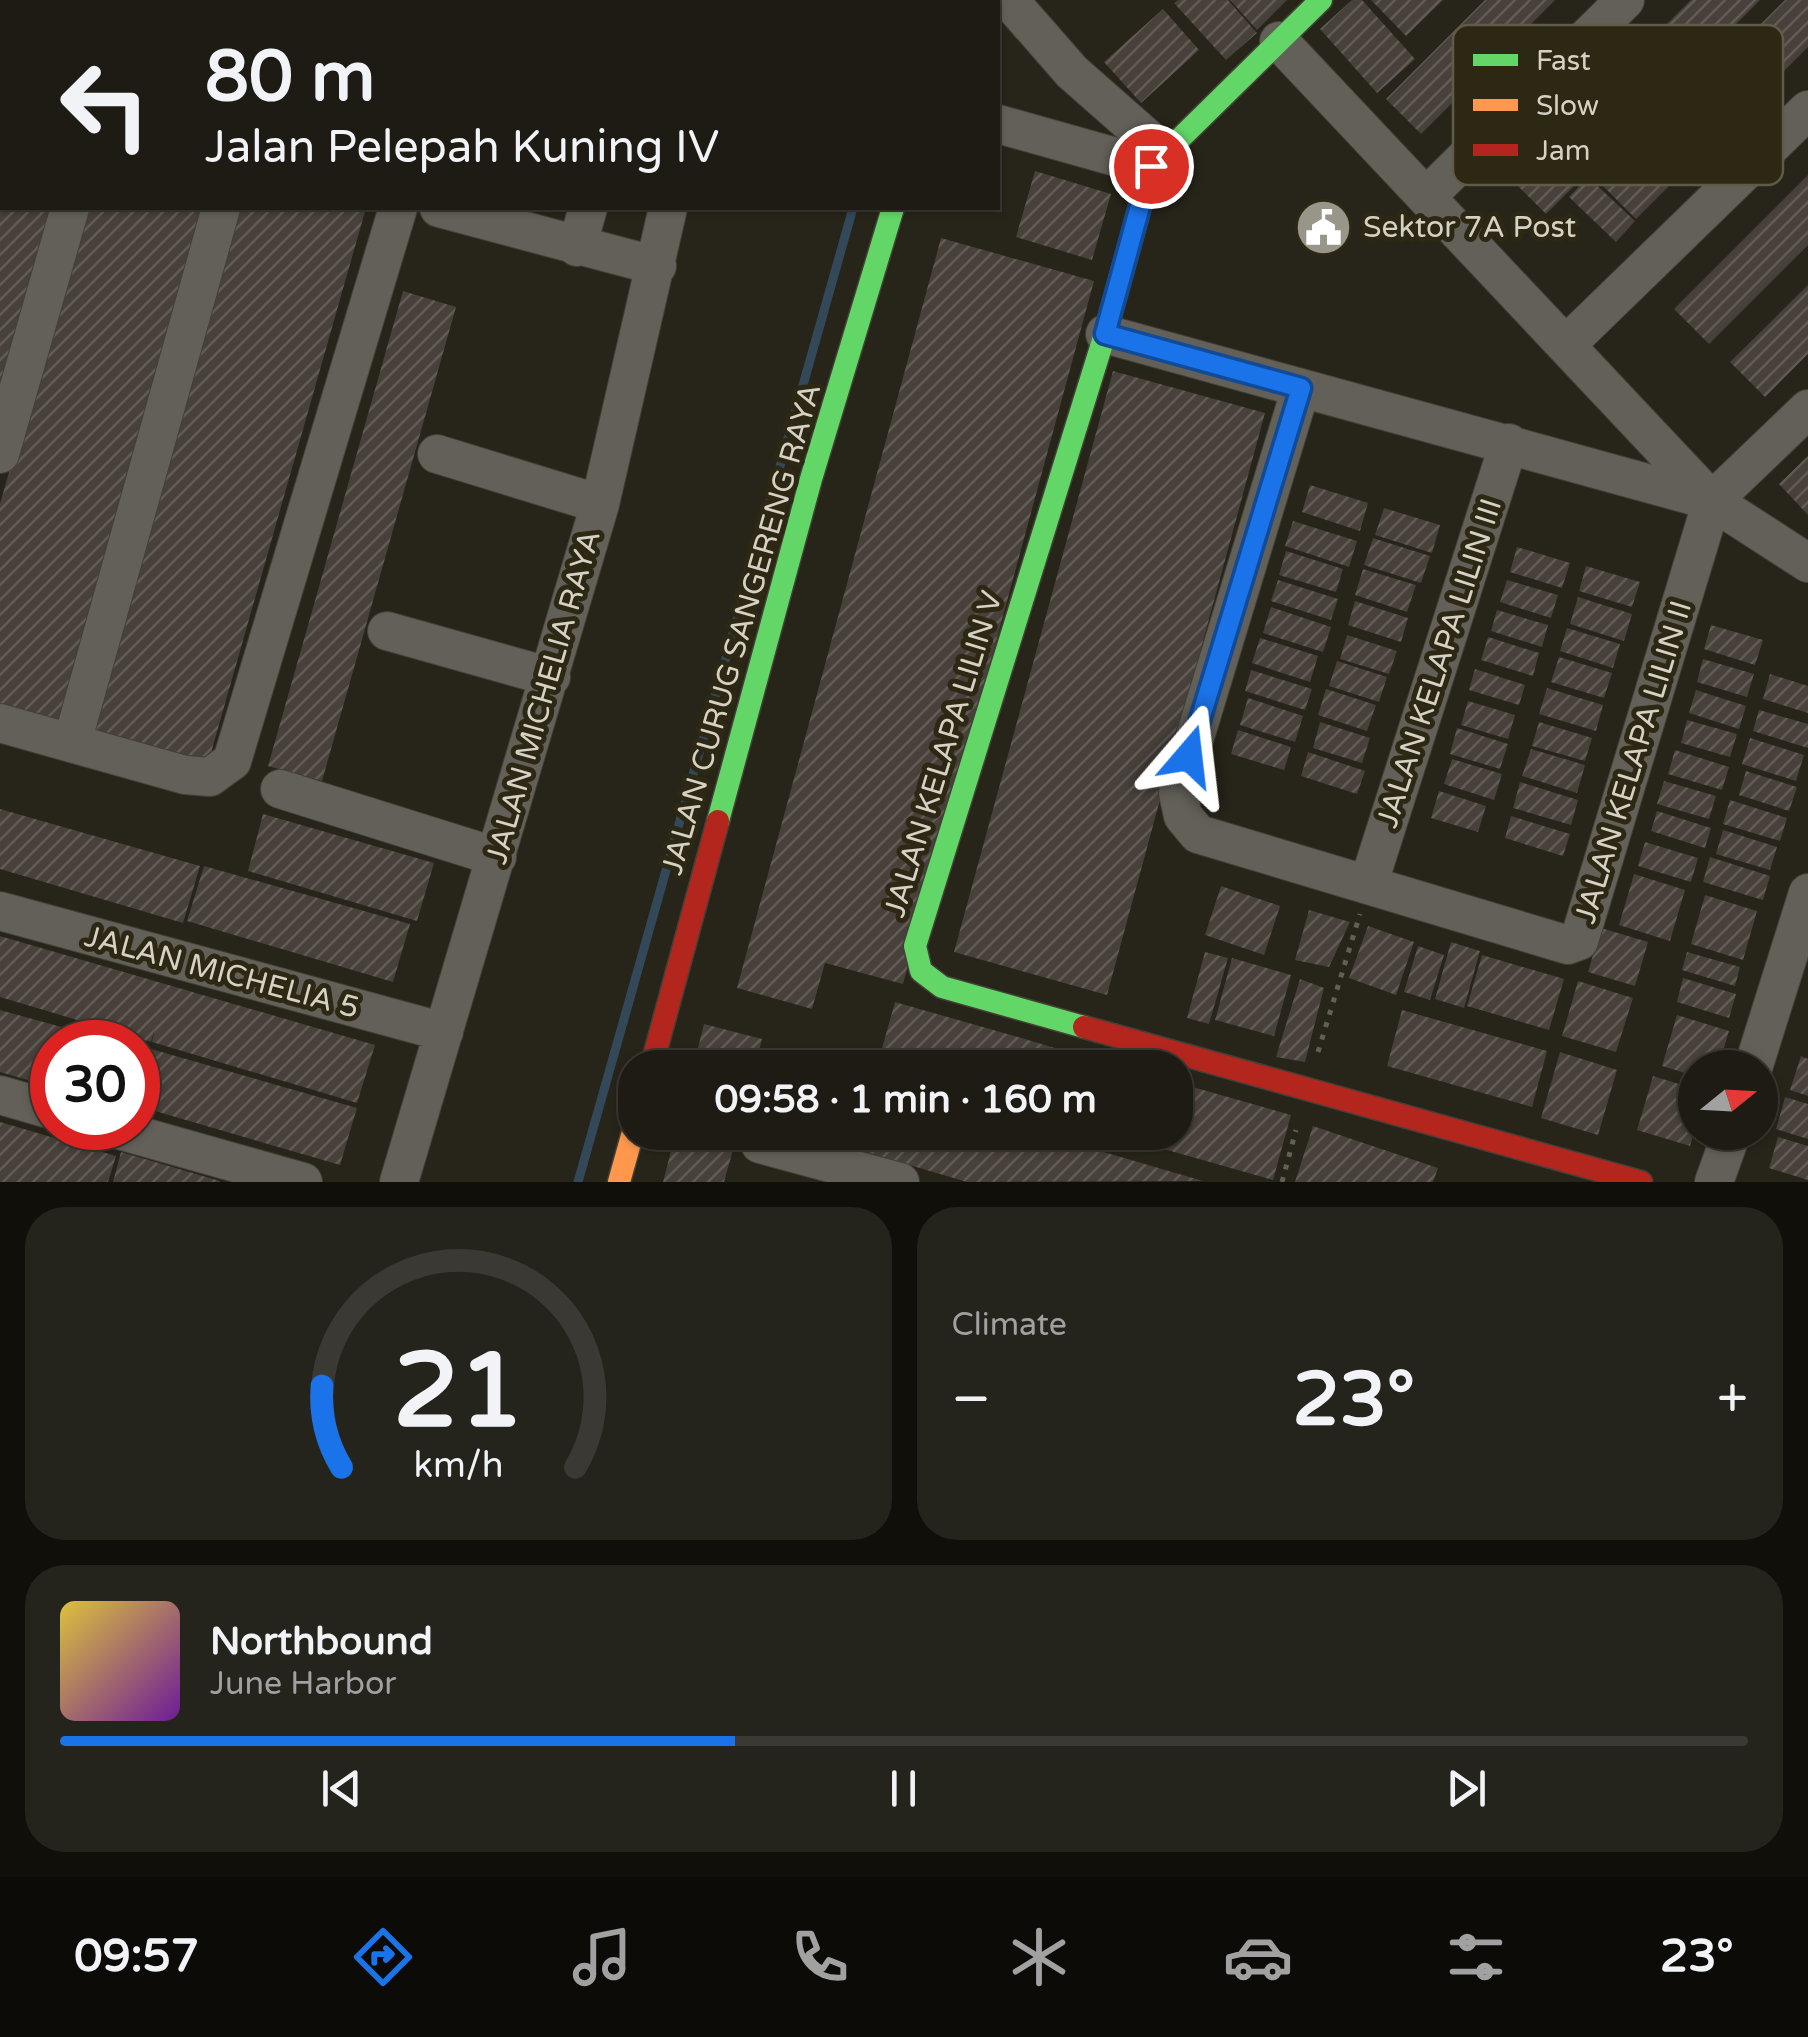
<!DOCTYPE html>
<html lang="en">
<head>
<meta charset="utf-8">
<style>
	body { margin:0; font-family:"Varela Round",sans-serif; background:#25241c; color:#f1f3f6; height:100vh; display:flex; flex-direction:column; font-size:38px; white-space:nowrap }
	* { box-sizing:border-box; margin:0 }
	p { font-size:32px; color:#a0a1a0 }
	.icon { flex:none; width:55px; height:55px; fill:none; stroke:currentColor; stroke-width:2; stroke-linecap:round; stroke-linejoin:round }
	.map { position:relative; height:1182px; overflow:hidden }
	.side { display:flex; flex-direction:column; gap:25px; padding:25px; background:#100f0a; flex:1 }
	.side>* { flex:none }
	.hud { position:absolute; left:0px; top:0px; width:1000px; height:210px; box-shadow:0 2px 8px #0004,0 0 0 2px #3b3933; background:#1d1b13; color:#f1f3f6; overflow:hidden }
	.needle { width:65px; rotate:72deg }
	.tools { position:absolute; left:1678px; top:1050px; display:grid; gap:20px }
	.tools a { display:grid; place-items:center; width:100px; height:100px; border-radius:50%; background:#1d1b13; box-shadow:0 2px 8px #0004,0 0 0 2px #3b3933; font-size:50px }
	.speed { position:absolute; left:30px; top:1020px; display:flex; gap:20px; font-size:50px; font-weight:700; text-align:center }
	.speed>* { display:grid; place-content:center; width:130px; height:130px; border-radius:50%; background:#1d1b13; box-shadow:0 2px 8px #0004,0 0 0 2px #3b3933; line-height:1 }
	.speed .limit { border:15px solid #d22; background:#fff; color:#111 }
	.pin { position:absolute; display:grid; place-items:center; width:85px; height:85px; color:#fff; margin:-42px; border:5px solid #fff; border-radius:50%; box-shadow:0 2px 10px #0007 }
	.me { position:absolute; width:110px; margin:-55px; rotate:17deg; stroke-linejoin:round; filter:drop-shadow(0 0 8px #0008) }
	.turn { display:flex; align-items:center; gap:35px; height:210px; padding:0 40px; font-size:45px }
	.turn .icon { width:130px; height:130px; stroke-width:2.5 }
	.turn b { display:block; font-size:70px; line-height:85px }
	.big { font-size:75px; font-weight:700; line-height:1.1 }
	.side .tile { flex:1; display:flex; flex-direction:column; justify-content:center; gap:15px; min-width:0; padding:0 35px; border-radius:40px; background:#25241c }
	.side .dial { align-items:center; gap:0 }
	.dial svg { height:260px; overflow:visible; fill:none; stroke:#3b3933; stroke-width:7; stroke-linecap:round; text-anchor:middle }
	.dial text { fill:#f1f3f6; stroke:none }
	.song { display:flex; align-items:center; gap:30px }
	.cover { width:120px; height:120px; border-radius:15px; background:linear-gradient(135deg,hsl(50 70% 55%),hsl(280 70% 35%)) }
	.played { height:10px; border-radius:5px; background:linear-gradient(90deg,#1a73e8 40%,#3b3933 40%) }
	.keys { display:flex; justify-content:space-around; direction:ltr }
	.heat { display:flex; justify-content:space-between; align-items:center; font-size:55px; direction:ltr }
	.side .tiles { flex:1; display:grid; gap:25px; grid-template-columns:1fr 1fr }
	.tile:last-child { grid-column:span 2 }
	.trip { position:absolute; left:618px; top:1050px; width:575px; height:100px; border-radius:40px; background:#1d1b13; box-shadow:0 2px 8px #0004,0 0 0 2px #3b3933; font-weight:700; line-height:100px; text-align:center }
	.menu { display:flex; height:160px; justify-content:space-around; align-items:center; background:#0c0b08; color:#a0a1a0 }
	.menu .icon { width:70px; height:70px }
	.menu .selected { color:#1a73e8 }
	.menu b { font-size:45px; color:#f1f3f6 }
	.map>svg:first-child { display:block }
</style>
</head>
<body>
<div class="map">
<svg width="1808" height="1182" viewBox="0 0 1808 1182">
	<defs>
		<pattern id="building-hatch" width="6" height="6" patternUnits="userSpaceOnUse" patternTransform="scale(2.5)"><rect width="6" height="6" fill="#47403b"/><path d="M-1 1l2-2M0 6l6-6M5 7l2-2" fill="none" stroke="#615b56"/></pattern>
	</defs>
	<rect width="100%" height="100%" fill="#272419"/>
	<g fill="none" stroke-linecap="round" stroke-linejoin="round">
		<!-- stream -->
		<path stroke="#334859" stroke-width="9" d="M911 2 912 0
			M578 1182 853 208"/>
	</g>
	<!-- building -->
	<path fill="url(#building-hatch)" d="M1178 0H1228L1257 33 1226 60 1174 3Z
		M1230 0H1287L1257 30Z
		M1352 0H1362L1415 59 1377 93 1320 29Z
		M1371 0H1443L1406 36Z
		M1485 0H1555L1421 134 1386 99Z
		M1691 0H1760L1546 214 1511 179Z
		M1785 0H1808V47L1636 219 1601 184Z
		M1163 9 1199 50 1141 103 1104 62Z
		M1035 171 1111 194 1092 260 1016 237Z
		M1808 175V245L1709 344 1674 309Z
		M1588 177 1635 221 1616 242 1569 197Z
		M0 208H62L0 422Z
		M84 208H212L63 734 0 716V504Z
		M238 208H366L207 767 89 733Z
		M941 238 1094 281 903 984 825 963 812 1009 737 988Z
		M1808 285V354L1765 397 1730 362Z
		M403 291 456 307 322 781 268 766Z
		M1113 371 1265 413 1107 995 954 952Z
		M1808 456V515L1779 484Z
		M1310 485 1368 503 1360 531 1302 512Z
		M1384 508 1440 525 1432 553 1375 535Z
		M1293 521 1357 541 1349 567 1285 546Z
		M1373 538 1430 556 1421 583 1364 565Z
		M1517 547 1570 563 1562 588 1510 572Z
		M1286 551 1343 569 1336 592 1279 575Z
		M1586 566 1640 582 1632 607 1579 591Z
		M1363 569 1416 585 1407 612 1355 595Z
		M1278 580 1338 599 1331 620 1271 601Z
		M1507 580 1558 595 1551 618 1500 602Z
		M1578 597 1632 614 1624 641 1570 624Z
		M1355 601 1408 618 1401 642 1348 625Z
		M1271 607 1331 627 1323 652 1263 633Z
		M1497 610 1548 625 1542 647 1491 631Z
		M1711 625 1763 640 1755 665 1704 649Z
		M1567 628 1620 644 1613 668 1560 651Z
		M1347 635 1397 651 1389 674 1340 659Z
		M1488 637 1539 653 1533 676 1481 660Z
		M1260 638 1318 656 1310 682 1252 663Z
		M1559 657 1612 673 1604 698 1551 682Z
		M1703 659 1754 674 1747 697 1697 682Z
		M1337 661 1387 677 1379 702 1329 686Z
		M1475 669 1525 685 1519 705 1469 690Z
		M1251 670 1312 689 1305 710 1245 691Z
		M1770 674 1808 686V713L1763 699Z
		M1547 688 1603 705 1596 731 1539 714Z
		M1326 689 1376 705 1367 731 1318 715Z
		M1696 690 1746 706 1739 729 1689 713Z
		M1248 698 1303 716 1295 742 1240 725Z
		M1468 701 1515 715 1508 739 1461 725Z
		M1759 710 1808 724V748L1753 731Z
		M1687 720 1737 734 1730 757 1681 743Z
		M1320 722 1370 738 1362 763 1313 748Z
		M1539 722 1592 738 1585 761 1532 746Z
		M1457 728 1508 744 1500 769 1450 754Z
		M1238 730 1291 747 1284 770 1231 754Z
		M1750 738 1804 755 1796 781 1742 764Z
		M1531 749 1585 765 1577 793 1522 776Z
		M1675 750 1729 767 1722 790 1668 774Z
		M1308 752 1365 771 1357 794 1301 776Z
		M1452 759 1502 774 1494 800 1444 784Z
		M1746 771 1797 787 1789 811 1739 795Z
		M1664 781 1716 796 1709 819 1657 804Z
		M1520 782 1578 800 1571 825 1513 808Z
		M1439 791 1486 806 1478 832 1431 818Z
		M1730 800 1787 818 1780 841 1723 824Z
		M0 809 200 866 183 923 0 869Z
		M1657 811 1711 828 1705 848 1651 831Z
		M263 814 434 863 417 921 248 871Z
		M1511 816 1570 834 1563 856 1505 838Z
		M1723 830 1777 847 1770 870 1716 854Z
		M1645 842 1698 858 1691 882 1638 866Z
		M1710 857 1770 876 1763 900 1703 882Z
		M204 866 410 924 393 982 187 921Z
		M1634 874 1685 890 1670 941 1619 925Z
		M1221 886 1280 906 1264 955 1205 935Z
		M1705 895 1757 911 1743 960 1691 944Z
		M1309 910 1350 922 1329 967 1295 960Z
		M1368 926 1414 942 1396 995 1349 978Z
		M1601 928 1648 942 1635 986 1588 972Z
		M0 936 375 1045 357 1103 152 1042 155 1028 151 1042 0 997Z
		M1451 942 1480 951 1464 1008 1435 999Z
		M1418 946 1444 955 1430 1000 1404 992Z
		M1205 952 1228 958 1209 1024 1187 1018Z
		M1687 952 1740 967 1735 986 1682 970Z
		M1482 955 1564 979 1549 1030 1467 1006Z
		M1232 958 1291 975 1274 1036 1215 1020Z
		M1683 978 1736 994 1729 1018 1677 1002Z
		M1300 979 1324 988 1305 1062 1276 1057Z
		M1578 981 1633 998 1616 1052 1562 1036Z
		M895 1002 1025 1039 1120 1068H883L877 1066Z
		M0 1010 83 1033 110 1042H52V1087L0 1072Z
		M1402 1010 1547 1051 1532 1107 1387 1066Z
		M1677 1015 1729 1031 1718 1068H1695V1076L1662 1066Z
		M704 1024 762 1039 755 1068H693Z
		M151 1049 357 1108 340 1165 138 1106Z
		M1560 1052 1617 1070 1598 1135 1541 1118Z
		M1801 1056 1808 1059V1096L1790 1090Z
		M1653 1076 1695 1089V1129L1690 1146 1637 1130Z
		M1175 1082 1291 1115 1273 1180 1111 1134 1175 1132Z
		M1785 1097 1808 1104V1139L1776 1129Z
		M0 1122 116 1156 108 1182H0Z
		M1313 1126 1438 1168 1433 1182H1295Z
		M676 1132H738L724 1182H663Z
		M798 1132H1035L1203 1181 967 1182Z
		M1778 1137 1808 1146V1180L1769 1168Z
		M121 1152 220 1181V1182H113Z"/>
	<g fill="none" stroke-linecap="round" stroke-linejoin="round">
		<defs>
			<path id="street" d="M783 0 792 2
				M1009 0 1072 72 1164 153
				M129 2V0
				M281 2 282 0
				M456 2 457 0
				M645 2 646 0
				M707 2V0
				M1279 41 1712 501 1808 563
				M0 81 2 82
				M998 124 1151 167
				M1427 196 1625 0
				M439 208 657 266
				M577 247 588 208
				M1105 334 1712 501
				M1568 343 1808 110
				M1301 388 1178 793 1183 816 1198 834 1568 945 1579 941 1582 931 1712 501 1808 409
				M0 454 70 208
				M437 454 600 504
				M387 631 551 677
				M0 723 185 775 210 777 232 761 398 208
				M72 743 221 208
				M280 789 497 857
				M1369 882 1509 443
				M0 911 444 1032
				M1753 1068 1808 893
				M0 1095 52 1110
				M112 1128 303 1182
				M760 1144 900 1182
				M399 1182 600 504 668 208
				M1714 1182 1732 1132"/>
			<path id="fast" d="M988 2 991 0
				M718 821 811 479 893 208
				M1084 1027 942 987 921 971 915 946 1105 334 1151 167 1321 0"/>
			<path id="slow" d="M619 1182 635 1125"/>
			<path id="jam" d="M1084 1027 1641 1182
				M651 1068 718 821"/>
		</defs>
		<!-- street casing -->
		<use href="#street" stroke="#434037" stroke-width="40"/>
		<!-- fast casing -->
		<use href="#fast" stroke="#434037" stroke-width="25"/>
		<!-- slow casing -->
		<use href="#slow" stroke="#434037" stroke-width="25"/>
		<!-- jam casing -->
		<use href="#jam" stroke="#434037" stroke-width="25"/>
		<!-- path -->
		<path stroke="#615f56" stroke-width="5" stroke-dasharray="5 8" stroke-linecap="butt" d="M1318 1052 1360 914
			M1282 1182 1296 1130"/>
		<!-- street -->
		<use href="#street" stroke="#626058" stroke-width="38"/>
		<!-- fast -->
		<use href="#fast" stroke="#63d668" stroke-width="22"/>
		<!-- slow -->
		<use href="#slow" stroke="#ff974d" stroke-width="22"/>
		<!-- jam -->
		<use href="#jam" stroke="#b3261e" stroke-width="22"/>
	</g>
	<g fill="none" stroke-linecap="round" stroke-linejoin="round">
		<defs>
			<path id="route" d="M1151 166 1105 334 1301 388 1189 756"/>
		</defs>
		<!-- route casing -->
		<use href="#route" stroke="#114b97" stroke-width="25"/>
		<!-- route -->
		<use href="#route" stroke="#1a73e8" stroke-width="18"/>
	</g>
	<!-- icons -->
	<defs>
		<symbol id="civic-disc" viewBox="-11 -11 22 22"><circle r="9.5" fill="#989589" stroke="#2d2813"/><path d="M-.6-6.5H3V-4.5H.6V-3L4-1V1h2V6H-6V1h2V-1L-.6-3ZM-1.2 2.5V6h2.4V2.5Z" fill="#fff"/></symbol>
	</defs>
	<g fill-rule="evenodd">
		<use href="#civic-disc" x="1292" y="196" width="63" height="63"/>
	</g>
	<g text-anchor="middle" stroke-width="10" stroke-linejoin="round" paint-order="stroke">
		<!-- poi labels -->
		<g font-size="30" fill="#d5d2c5" stroke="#2d2813" text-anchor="start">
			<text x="1363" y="237">Sektor 7A Post</text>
		</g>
		<!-- street labels -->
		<g font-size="30" fill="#d5d2c5" stroke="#2d2813">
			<text transform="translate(741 629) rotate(-74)" y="10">JALAN CURUG SANGERENG RAYA</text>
			<text transform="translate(1439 663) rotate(-72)" y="10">JALAN KELAPA LILIN III</text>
			<text transform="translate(543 697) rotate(-74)" y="10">JALAN MICHELIA RAYA</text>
			<text transform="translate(943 754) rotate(-73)" y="10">JALAN KELAPA LILIN V</text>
			<text transform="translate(1633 762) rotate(-73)" y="10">JALAN KELAPA LILIN II</text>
			<text transform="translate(222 972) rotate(15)" y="10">JALAN MICHELIA 5</text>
		</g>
	</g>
	<!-- legend -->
	<rect x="1453" y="25" width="330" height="160" rx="15" fill="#2d2813" stroke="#5f5b48" stroke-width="2.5"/>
	<rect x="1473" y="54" width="45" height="12" fill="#63d668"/>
	<rect x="1473" y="99" width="45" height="12" fill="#ff974d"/>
	<rect x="1473" y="144" width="45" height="12" fill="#b3261e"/>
	<g font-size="28" fill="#d5d2c5">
		<text x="1536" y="70">Fast</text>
		<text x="1536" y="115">Slow</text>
		<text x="1536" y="160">Jam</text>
	</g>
</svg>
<div class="tools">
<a><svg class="needle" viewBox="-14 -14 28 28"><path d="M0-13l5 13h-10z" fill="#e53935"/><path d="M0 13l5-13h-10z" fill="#a0a1a0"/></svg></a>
</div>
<div class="speed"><div class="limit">30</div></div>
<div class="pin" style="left:1151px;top:166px;background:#d93025"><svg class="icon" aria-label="arrive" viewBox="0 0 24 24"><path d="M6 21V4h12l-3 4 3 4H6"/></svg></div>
<svg class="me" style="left:1189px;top:756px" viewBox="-20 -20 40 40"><path d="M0-17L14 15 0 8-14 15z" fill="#1a73e8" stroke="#fff" stroke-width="4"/></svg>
<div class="trip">09:58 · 1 min · 160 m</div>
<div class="hud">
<div class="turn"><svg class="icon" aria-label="left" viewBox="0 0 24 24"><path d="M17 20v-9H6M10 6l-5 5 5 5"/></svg><div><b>80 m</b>Jalan Pelepah Kuning IV</div></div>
</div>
</div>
<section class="side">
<div class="tiles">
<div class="tile dial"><svg viewBox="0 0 100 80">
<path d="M14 69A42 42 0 1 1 86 69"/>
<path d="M14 69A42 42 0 0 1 8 44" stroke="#1a73e8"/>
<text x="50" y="56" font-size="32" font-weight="700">21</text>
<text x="50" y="72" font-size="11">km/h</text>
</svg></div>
<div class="tile"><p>Climate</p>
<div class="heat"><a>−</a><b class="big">23°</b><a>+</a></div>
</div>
<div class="tile">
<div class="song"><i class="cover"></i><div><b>Northbound</b><p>June Harbor</p></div></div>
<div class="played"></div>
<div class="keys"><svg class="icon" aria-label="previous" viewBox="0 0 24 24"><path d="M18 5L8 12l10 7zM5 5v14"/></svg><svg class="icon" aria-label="pause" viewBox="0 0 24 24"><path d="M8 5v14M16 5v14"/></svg><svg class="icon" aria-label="next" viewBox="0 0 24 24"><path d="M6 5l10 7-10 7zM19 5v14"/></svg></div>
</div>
</div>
</section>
<nav class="menu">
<b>09:57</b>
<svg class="icon selected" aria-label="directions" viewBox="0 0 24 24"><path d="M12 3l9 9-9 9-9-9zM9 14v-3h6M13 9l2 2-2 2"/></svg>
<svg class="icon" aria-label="music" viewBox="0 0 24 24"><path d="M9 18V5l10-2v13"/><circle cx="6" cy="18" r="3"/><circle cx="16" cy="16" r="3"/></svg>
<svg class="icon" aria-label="phone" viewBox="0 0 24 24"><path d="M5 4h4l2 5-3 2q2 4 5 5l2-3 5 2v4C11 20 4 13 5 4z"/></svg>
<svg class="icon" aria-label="climate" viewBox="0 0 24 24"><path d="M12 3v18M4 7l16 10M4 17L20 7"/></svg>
<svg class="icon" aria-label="car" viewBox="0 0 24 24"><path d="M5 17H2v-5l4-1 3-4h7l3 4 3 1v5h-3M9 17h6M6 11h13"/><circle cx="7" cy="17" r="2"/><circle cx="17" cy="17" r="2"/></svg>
<svg class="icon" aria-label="filters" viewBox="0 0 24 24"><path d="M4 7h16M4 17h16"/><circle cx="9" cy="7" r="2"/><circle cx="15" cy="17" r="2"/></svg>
<b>23°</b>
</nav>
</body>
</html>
